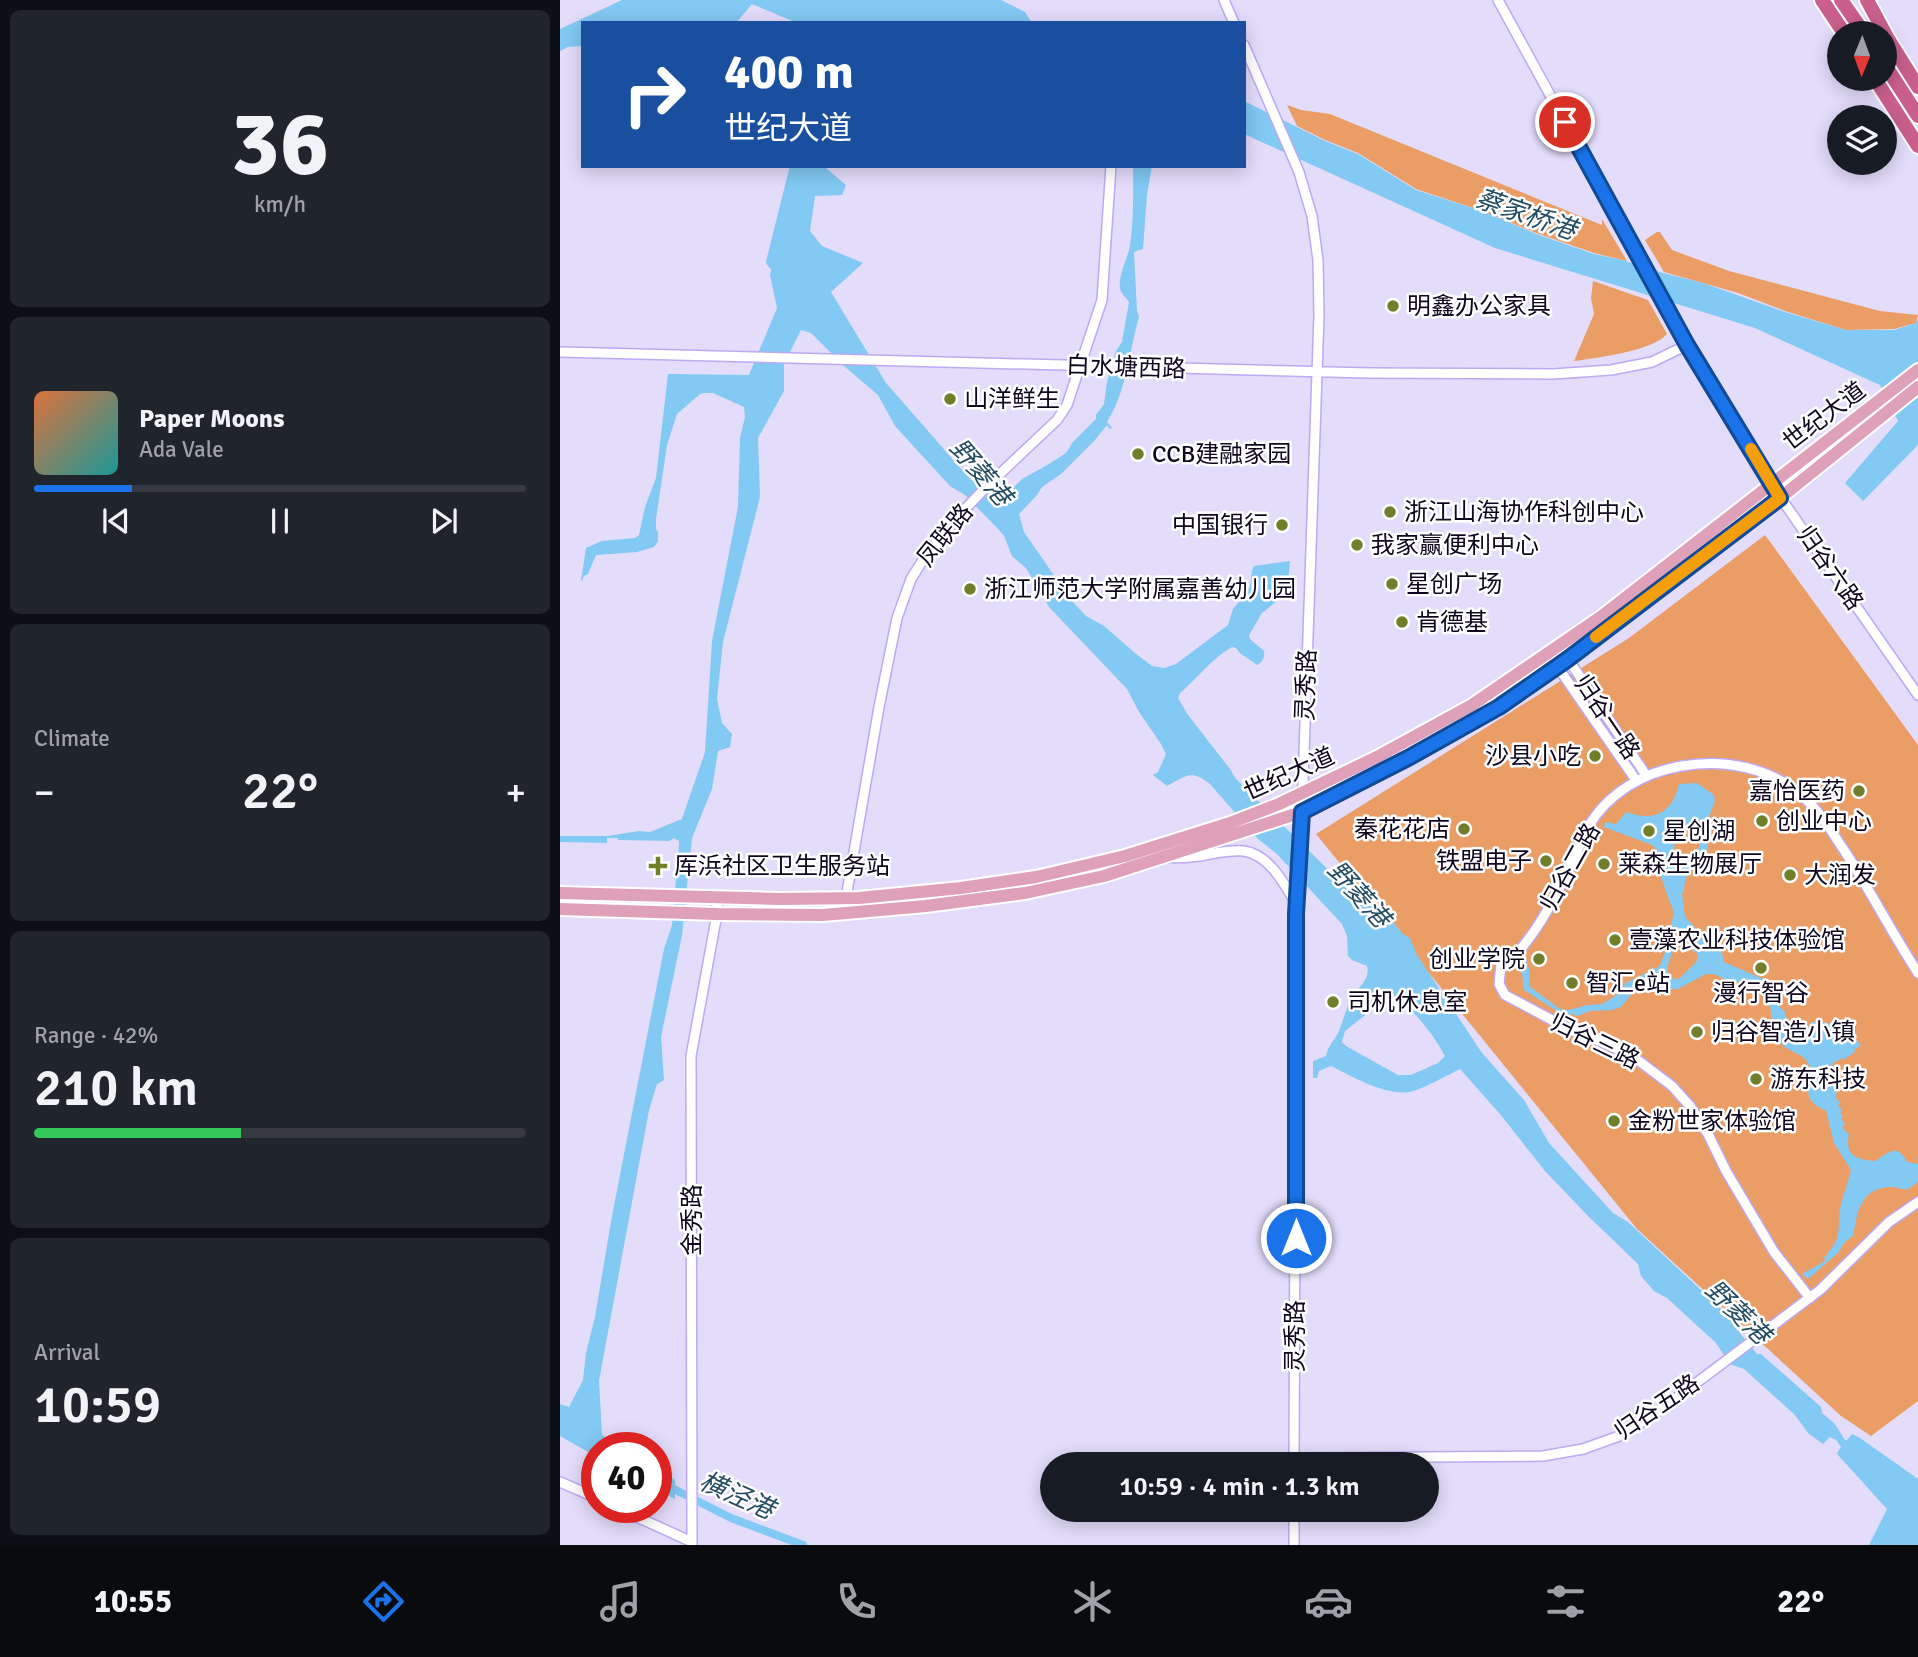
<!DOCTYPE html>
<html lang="en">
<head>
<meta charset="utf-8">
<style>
	body { margin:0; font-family:Signika,"Noto Sans SC",sans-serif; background:#20242c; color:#f1f3f6; height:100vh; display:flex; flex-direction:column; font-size:26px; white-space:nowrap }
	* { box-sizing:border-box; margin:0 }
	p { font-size:23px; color:#9ea1a6 }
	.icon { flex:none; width:38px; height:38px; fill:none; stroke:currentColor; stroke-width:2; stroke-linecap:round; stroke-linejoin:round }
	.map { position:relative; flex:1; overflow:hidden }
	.panel { display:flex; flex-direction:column; gap:10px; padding:10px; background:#0d0f14; width:560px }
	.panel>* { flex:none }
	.guide { position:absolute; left:21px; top:21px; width:665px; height:147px; border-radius:0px; box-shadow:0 4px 18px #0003; background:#1a4fa0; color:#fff; overflow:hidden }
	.needle { width:46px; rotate:181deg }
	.controls { position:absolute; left:1267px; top:21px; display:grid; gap:14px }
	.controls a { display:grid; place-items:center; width:70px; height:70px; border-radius:50%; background:#171b24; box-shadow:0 4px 18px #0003; font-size:35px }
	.speed { position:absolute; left:21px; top:1432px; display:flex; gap:14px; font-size:35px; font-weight:700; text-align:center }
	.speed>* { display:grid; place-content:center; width:91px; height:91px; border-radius:50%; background:#171b24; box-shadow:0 4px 18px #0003; line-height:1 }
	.speed .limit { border:10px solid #d22; background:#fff; color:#111 }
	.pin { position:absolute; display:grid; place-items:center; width:60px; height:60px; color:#fff; margin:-30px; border:4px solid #fff; border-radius:50%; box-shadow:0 2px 7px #0007 }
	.me { position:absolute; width:77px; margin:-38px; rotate:0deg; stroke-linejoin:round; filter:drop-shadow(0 0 5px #0008) }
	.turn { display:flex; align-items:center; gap:24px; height:147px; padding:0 28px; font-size:32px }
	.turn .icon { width:91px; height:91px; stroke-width:2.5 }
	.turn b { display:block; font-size:49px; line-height:60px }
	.big { font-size:52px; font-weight:600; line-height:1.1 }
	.panel .card { flex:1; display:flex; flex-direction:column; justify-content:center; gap:10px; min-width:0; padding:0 24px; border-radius:10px; background:#20242c }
	.panel .dial { align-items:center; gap:0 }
	.dial b { font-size:91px; line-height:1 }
	.song { display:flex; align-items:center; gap:21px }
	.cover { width:84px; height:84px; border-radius:10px; background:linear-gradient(135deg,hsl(20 70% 55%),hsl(180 70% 35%)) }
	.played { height:7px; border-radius:4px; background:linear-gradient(90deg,#1a73e8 20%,#363941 20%) }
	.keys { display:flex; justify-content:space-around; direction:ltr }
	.heat { display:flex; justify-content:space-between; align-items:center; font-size:38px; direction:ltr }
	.charge { height:10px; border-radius:5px; background:linear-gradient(90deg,#34c759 42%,#363941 0) }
	.trip { position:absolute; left:480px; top:1452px; width:399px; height:70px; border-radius:35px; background:#171b24; box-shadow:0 4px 18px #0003; font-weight:600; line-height:70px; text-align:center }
	.menu { display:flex; height:112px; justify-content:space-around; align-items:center; background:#090b0e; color:#9ea1a6 }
	.menu .icon { width:49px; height:49px }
	.menu .on { color:#1a73e8 }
	.menu b { font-size:32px; color:#f1f3f6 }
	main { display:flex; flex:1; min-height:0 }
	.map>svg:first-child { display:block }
</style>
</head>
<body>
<main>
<section class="panel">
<div class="card dial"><b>36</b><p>km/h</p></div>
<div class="card">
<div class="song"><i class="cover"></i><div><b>Paper Moons</b><p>Ada Vale</p></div></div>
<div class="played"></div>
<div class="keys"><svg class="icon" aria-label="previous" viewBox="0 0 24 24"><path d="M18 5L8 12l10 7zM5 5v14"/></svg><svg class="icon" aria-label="pause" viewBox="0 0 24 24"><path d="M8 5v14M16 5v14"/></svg><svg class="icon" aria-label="next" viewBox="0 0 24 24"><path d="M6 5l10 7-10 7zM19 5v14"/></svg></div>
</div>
<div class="card"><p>Climate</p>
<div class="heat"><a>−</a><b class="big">22°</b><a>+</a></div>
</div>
<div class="card"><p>Range · 42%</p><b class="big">210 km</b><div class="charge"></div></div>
<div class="card"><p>Arrival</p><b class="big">10:59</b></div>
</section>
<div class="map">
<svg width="1358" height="1545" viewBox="0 0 1358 1545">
	<rect width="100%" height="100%" fill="#e3dcfb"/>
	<!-- green -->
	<path fill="#ea9e66" d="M727 105 741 110 770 114 1042 225V219L1067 261 1034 253 976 233 925 212 856 189 798 153 765 140 737 126Z
		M1097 232H1100L1112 250 1169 271 1320 311 1358 315 1356 323 1334 329 1286 330 1225 311 1178 293 1104 272 1085 240Z
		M1033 281 1088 300 1107 334C1093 351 1036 358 1014 361L1034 314 1031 298Z
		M1205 535 1358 745V1401L1311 1436 1281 1416 1077 1229 756 834 1069 638Z"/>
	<!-- water -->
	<path fill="#82c9f3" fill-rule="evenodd" d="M62 0H441L465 12 472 23H237L192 4 176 23H23V46L8 47 0 51V29Z
		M684 101 765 141 798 154 856 190 925 212 976 234 1034 254 1062 260 1103 273 1143 283 1225 312 1286 330H1334L1356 323 1358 319V445L1303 501 1285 483 1338 421 1320 385 1195 328 935 248 684 134Z
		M234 166H266V168L286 185 282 195 255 196 250 231 262 246 303 263 271 292 326 383 410 479 432 494H447L462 479 489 464 506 453 513 442 536 419V415L544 404 547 382 556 351 562 342 569 302C566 297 560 293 560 288 558 274 568 259 570 245 574 219 573 193 573 166H592L587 195 583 249 576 251 574 253 577 311 579 317C569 351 567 391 547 422L552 428 550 429 547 425 535 440 501 474 482 487 477 495 459 514 464 532 511 600 526 616 544 626 575 653 592 666 604 668 616 664 668 625 673 609 686 594 690 586 692 571 694 566 730 561 727 593 702 613 689 635 690 639 704 651C705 657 703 662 697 665L680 653 676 648 672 647C651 659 638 678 620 693L618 698 628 715 670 769 676 779 796 897 832 920 843 934 850 938 857 955 922 1053 964 1100 989 1143 1053 1213 1068 1222 1170 1317 1175 1325V1327L1197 1354H1201L1261 1407 1262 1413 1275 1424 1285 1440H1287L1292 1434 1300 1438 1358 1479V1545H1309L1327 1509 1278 1455 1277 1453 1281 1447 1276 1440 1270 1437 1263 1444 1249 1434 1234 1414 1184 1369 1170 1364 1156 1343 1107 1298 1094 1291 1081 1276 1078 1264 1027 1215 985 1171 940 1114 900 1069C885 1076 864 1089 849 1092 826 1096 791 1076 771 1066L759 1071 757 1078H753V1061L766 1056C768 1045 775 1040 779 1031 783 1021 786 1009 791 999 797 988 811 980 807 966L792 960 788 956 787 936 782 924 717 854 698 839 650 784C631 769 626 776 607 786L593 775 598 772 606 754 601 744 579 712 567 689 489 607 466 568 452 556 444 536 439 530 405 495 390 486 335 426 318 395 284 366 251 333 241 330 224 364V391L198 438 200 497 163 642 157 699 162 723 172 734 170 747 158 751 152 789 132 838 122 935 101 1037 104 1080 97 1084 89 1110 39 1381 42 1435 62 1447H37V1457L0 1436V1404L9 1407 23 1380 26 1353 35 1317 52 1216 104 949 112 925 119 844V841L114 838 109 841 58 840V838H47V843L0 842V836H48L79 831 90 832 122 819 145 752 152 641 178 507 180 438 185 417 184 407 153 393H145L140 394 117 414 107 445 96 519V530L98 531V541L94 547 77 552 36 555 28 574 24 576 22 581 21 580 26 548 42 541 75 538 79 535 85 507 96 478 108 374 189 375 217 308 210 275ZM832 994C855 1011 871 1031 885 1056L878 1063 851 1075H838L786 1046 782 1042 785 1031Z
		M1137 783 1154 795 1155 801 1149 817 1148 850C1135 869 1126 866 1124 891L1122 894 1125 917 1134 926 1137 934 1143 940 1148 941 1150 940 1160 944 1164 962 1210 982 1216 986 1220 1008 1224 1010 1227 1019 1240 1027H1250L1251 1022H1255L1279 1024 1280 1027 1283 1024 1291 1029V1033L1296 1036 1295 1039 1301 1045 1294 1050 1295 1052 1283 1060 1282 1058 1272 1064 1274 1069H1272L1267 1074 1275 1086 1273 1088 1277 1094 1275 1096 1280 1103 1278 1105 1282 1110 1280 1112 1283 1117 1281 1118 1285 1125 1282 1127 1289 1135C1284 1156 1298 1160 1315 1161 1328 1153 1337 1142 1347 1162L1358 1164V1181C1343 1196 1345 1186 1328 1187 1300 1189 1297 1214 1293 1236L1285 1242 1278 1253 1248 1279 1242 1274 1265 1261 1264 1257 1268 1255 1267 1253C1284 1238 1276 1224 1281 1204 1284 1193 1288 1182 1291 1170L1274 1143 1266 1111C1234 1096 1257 1086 1249 1065 1245 1053 1226 1052 1219 1041 1213 1031 1210 1005 1208 993L1191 983 1169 981 1154 974H1146L1118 989 1101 990 1095 986H1081L1075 990 1061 1007 1052 1010 1030 1011 1018 1016 997 1011 964 990 962 974 958 967 967 960 970 975 969 986 1000 1009 1009 1010 1027 1005 1042 1004 1060 993 1065 983 1100 966 1106 949 1109 931 1114 913 1102 880 1098 851 1092 845 1044 827 1045 822 1056 824 1066 812C1095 822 1112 813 1119 784ZM1132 826 1139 830 1142 836C1141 850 1126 869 1114 853L1115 836 1121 832V829ZM1122 930 1131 933 1133 937V951L1138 954 1137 961 1119 979H1115L1109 976C1106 965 1110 960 1113 950 1115 943 1114 938 1117 931Z
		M96 1468 115 1480V1499L96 1489Z"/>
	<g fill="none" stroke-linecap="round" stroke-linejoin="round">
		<!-- canal -->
		<path stroke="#82c9f3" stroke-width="8" d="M219 272 210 262 234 166
			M96 1480 171 1518 243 1545"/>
		<defs>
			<path id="minor" d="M664 0 674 23
				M938 0 1127 345 1211 484 1358 695
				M684 45 739 172 752 216 758 260 759 315 742 812 736 914 734 1465
				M0 352 809 373 993 374 1051 370 1092 362 1127 345
				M1008 659 1086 775
				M997 666 1076 780
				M606 857C622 859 635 857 650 854 661 852 672 850 684 851 710 855 725 885 737 905
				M286 898 319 707 337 618 351 579 370 549 407 507 428 485 497 420 507 405 542 300 551 166
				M1250 1298 1214 1252 1166 1171 1148 1134 1130 1106 1112 1086 1079 1061 1051 1046 1007 1028 945 995 939 984 941 965C946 961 954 957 958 952 983 924 1001 885 1017 852 1020 844 1023 835 1028 827 1048 793 1084 772 1122 766 1163 759 1210 767 1242 796 1260 811 1271 831 1284 850 1310 890 1332 933 1358 973
				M734 1458 983 1456 1023 1449 1062 1435 1099 1411 1260 1290 1329 1222 1358 1202
				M0 1482 37 1498
				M55 1507 132 1542
				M734 1510V1545
				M132 1545 131 1056 157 914V897"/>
			<path id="major" d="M0 893 218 899 299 898 401 888 476 877 565 856 670 823 719 804 817 757 912 705 1042 616 1358 370
				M0 909 157 914 263 915 366 906 465 893 544 876 742 812 848 758 939 707 1008 659 1220 498 1358 387"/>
			<path id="highway" d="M1262 0 1284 33
				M1281 0 1304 33
				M1307 0 1328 39 1358 87
				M1325 65 1358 116
				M1315 79 1358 146"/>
		</defs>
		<!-- minor casing -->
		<use href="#minor" stroke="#bda9f3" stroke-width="12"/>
		<!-- major casing -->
		<use href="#major" stroke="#fff" stroke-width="16"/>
		<!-- highway casing -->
		<use href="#highway" stroke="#fff" stroke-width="18"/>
		<!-- minor -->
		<use href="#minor" stroke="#fff" stroke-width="9"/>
		<!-- major -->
		<use href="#major" stroke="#dfa0b9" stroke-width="12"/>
		<!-- highway -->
		<use href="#highway" stroke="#c9608b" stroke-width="14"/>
	</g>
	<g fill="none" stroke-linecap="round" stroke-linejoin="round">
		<defs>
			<path id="route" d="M736 1238V914L742 812 848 758 939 707 1008 659 1220 498 1127 345 1005 122"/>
		</defs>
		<!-- route casing -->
		<use href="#route" stroke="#114b97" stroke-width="18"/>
		<!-- route -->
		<use href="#route" stroke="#1a73e8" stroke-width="12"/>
		<!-- slow -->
		<path stroke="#f59e0b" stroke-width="12" d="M1036 637 1220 498 1191 449"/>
	</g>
	<!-- markers -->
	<g fill="#737e2a" stroke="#fff" stroke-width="2.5">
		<circle cx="833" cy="306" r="7"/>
		<circle cx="390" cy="399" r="7"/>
		<circle cx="578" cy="454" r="7"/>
		<circle cx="830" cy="512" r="7"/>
		<circle cx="722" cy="525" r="7"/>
		<circle cx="797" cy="545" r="7"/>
		<circle cx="832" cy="584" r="7"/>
		<circle cx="410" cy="589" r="7"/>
		<circle cx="842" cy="622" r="7"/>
		<circle cx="1035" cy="756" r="7"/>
		<circle cx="1299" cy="791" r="7"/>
		<circle cx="1202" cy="821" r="7"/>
		<circle cx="904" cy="829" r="7"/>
		<circle cx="1089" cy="831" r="7"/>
		<circle cx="986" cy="861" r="7"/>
		<circle cx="1044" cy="864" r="7"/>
		<path d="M94.5 855.5h7v7h7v7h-7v7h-7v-7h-7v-7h7z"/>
		<circle cx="1230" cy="875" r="7"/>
		<circle cx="1055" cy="940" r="7"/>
		<circle cx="979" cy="959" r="7"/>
		<circle cx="1201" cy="968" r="7"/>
		<circle cx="1012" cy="983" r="7"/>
		<circle cx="773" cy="1002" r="7"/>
		<circle cx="1137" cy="1032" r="7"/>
		<circle cx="1196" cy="1079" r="7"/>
		<circle cx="1054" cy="1121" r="7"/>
	</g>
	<g text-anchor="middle" stroke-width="5" stroke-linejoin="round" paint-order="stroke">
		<!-- poi labels -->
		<g font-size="24" fill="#0e051f" stroke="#fff" text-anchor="start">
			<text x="847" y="314">明鑫办公家具</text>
			<text x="404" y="407">山洋鲜生</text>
			<text x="592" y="462">CCB建融家园</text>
			<text x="844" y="520">浙江山海协作科创中心</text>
			<text x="708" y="533" text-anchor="end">中国银行</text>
			<text x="811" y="553">我家赢便利中心</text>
			<text x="846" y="592">星创广场</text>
			<text x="424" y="597">浙江师范大学附属嘉善幼儿园</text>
			<text x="856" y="630">肯德基</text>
			<text x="1021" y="764" text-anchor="end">沙县小吃</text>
			<text x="1285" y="799" text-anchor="end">嘉怡医药</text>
			<text x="1216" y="829">创业中心</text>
			<text x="890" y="837" text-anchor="end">秦花花店</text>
			<text x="1103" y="839">星创湖</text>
			<text x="972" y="869" text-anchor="end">铁盟电子</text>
			<text x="1058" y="872">莱森生物展厅</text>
			<text x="114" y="874">厍浜社区卫生服务站</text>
			<text x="1244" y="883">大润发</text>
			<text x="1069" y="948">壹藻农业科技体验馆</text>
			<text x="965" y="967" text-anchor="end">创业学院</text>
			<text x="1026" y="991">智汇e站</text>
			<text x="1201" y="1001" text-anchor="middle">漫行智谷</text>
			<text x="787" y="1010">司机休息室</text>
			<text x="1151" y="1040">归谷智造小镇</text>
			<text x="1210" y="1087">游东科技</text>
			<text x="1068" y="1129">金粉世家体验馆</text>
		</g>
		<!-- street labels -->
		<g font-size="24" fill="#0e051f" stroke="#fff">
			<text transform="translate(566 367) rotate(2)" y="8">白水塘西路</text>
			<text transform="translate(1264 416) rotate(-37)" y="8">世纪大道</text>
			<text transform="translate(385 535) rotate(-51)" y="8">凤联路</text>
			<text transform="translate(1270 568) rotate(55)" y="8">归谷六路</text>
			<text transform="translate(746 685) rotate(-88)" y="8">灵秀路</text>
			<text transform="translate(1047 717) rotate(56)" y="8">归谷一路</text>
			<text transform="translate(729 774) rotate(-24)" y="8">世纪大道</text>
			<text transform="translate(1010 867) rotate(-61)" y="8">归谷二路</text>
			<text transform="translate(1035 1041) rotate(26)" y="8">归谷三路</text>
			<text transform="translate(132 1220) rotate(-90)" y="8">金秀路</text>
			<text transform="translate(735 1336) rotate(-90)" y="8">灵秀路</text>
			<text transform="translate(1097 1407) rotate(-34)" y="8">归谷五路</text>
		</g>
		<!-- water labels -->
		<g font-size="26" font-style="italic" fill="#244c62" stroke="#fff">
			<text transform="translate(966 214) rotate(19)" y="9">蔡家桥港</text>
			<text transform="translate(421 472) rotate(49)" y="9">野菱港</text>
			<text transform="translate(799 894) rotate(48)" y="9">野菱港</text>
			<text transform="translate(1178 1312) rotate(44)" y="9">野菱港</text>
			<text transform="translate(177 1495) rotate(24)" y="9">横泾港</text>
		</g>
	</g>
</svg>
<div class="controls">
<a><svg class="needle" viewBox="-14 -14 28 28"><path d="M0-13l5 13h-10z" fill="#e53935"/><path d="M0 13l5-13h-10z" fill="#9ea1a6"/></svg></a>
<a><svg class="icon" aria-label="layers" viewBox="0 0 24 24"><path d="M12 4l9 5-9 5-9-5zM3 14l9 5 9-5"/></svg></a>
</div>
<div class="speed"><div class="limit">40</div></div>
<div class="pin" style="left:1005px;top:122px;background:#d93025"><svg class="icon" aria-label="arrive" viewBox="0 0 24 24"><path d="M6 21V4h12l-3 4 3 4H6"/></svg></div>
<svg class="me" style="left:736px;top:1238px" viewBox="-20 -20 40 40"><circle r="17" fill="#1a73e8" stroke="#fff" stroke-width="3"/><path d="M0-11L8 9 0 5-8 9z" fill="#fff"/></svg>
<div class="trip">10:59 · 4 min · 1.3 km</div>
<div class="guide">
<div class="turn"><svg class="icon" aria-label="right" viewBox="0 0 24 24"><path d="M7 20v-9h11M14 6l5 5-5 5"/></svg><div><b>400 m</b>世纪大道</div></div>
</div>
</div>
</main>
<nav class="menu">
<b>10:55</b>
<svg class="icon on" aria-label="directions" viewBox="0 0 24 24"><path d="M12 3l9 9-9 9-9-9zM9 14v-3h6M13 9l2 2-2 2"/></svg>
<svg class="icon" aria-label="music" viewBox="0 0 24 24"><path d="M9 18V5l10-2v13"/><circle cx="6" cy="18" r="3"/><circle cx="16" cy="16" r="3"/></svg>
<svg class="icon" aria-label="phone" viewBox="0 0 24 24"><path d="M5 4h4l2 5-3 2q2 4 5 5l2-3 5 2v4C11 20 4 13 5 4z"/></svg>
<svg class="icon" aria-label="climate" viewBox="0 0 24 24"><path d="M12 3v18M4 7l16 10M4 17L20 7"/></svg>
<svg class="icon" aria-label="car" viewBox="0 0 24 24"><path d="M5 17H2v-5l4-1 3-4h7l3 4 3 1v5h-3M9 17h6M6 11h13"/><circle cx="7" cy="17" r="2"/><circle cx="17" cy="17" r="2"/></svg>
<svg class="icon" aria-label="filters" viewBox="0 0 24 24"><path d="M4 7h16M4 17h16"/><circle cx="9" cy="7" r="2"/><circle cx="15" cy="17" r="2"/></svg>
<b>22°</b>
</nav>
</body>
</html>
